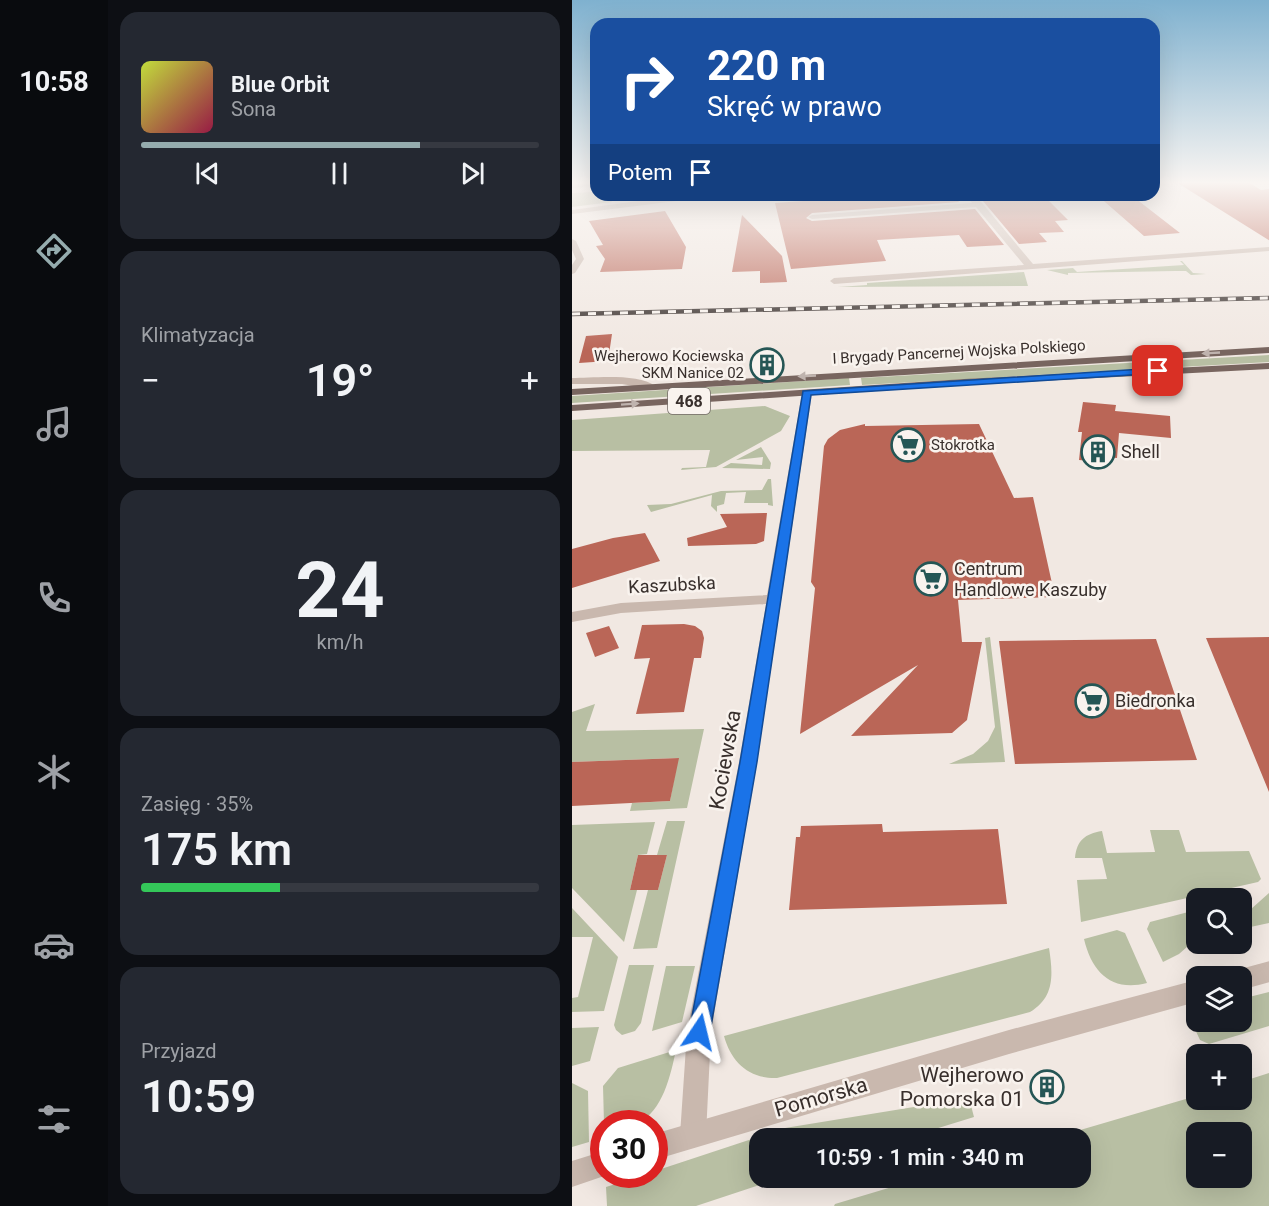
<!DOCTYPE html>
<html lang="pl">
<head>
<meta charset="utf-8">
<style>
	body { margin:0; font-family:Roboto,sans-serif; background:#242831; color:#f1f3f6; height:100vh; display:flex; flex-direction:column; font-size:22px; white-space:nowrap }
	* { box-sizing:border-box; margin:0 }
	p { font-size:20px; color:#9ea1a6 }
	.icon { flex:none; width:33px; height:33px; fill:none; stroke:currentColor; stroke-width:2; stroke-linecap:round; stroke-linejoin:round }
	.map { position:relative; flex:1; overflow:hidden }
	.details { display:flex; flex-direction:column; gap:12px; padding:12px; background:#0d0f14; width:464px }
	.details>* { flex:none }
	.guide { position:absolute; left:18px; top:18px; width:570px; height:183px; border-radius:18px; box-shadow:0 6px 24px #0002; background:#1a4fa0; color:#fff; overflow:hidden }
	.controls { position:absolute; left:614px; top:888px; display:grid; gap:12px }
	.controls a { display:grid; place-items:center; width:66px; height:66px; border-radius:12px; background:#171b24; box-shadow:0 6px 24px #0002; font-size:30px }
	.speed { position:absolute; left:18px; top:1110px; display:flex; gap:12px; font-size:30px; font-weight:700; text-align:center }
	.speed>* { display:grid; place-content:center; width:78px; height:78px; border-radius:50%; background:#171b24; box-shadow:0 6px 24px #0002; line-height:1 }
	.speed .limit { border:9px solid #d22; background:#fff; color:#111 }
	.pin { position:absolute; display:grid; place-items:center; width:51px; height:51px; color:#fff; margin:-26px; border-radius:12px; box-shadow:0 3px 9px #0006 }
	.me { position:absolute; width:66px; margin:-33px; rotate:10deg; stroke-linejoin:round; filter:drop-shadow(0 0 4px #0008) }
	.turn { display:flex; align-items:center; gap:21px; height:126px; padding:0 18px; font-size:27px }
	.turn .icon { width:78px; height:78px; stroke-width:2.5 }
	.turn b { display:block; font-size:42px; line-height:51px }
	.then { display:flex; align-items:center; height:57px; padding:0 18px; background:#0003; gap:12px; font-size:22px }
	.big { font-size:45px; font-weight:600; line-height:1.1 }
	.details .tile { flex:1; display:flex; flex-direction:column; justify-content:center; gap:9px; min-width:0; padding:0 21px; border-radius:18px; background:#242831 }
	.details .dial { align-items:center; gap:0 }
	.dial b { font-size:78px; line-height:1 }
	.song { display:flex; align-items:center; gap:18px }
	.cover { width:72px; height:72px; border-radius:9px; background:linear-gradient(135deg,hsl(70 70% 55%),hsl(340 70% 35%)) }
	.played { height:6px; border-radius:3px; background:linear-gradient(90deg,#95acae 70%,#363941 70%) }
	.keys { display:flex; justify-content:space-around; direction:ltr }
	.heat { display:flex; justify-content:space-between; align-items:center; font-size:33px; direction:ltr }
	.charge { height:9px; border-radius:4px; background:linear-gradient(90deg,#34c759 35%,#363941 0) }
	.trip { position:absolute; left:177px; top:1128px; width:342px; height:60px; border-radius:18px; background:#171b24; box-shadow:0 6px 24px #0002; font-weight:600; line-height:60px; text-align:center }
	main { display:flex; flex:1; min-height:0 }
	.tabs { display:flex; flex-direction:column; width:108px; justify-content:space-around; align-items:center; background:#090b0e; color:#9ea1a6 }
	.tabs .icon { width:42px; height:42px }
	.tabs .active { color:#95acae }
	.tabs b { font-size:27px; color:#f1f3f6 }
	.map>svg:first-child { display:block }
</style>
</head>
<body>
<main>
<nav class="tabs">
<b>10:58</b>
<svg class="icon active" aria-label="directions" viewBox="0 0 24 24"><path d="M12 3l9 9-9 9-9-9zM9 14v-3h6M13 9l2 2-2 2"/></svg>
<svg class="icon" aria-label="music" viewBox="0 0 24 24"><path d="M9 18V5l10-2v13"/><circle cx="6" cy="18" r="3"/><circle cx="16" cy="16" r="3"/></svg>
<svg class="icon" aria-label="phone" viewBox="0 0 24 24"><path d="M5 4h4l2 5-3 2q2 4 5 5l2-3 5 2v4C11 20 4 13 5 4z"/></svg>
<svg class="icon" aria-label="climate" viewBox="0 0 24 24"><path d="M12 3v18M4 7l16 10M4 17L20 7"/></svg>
<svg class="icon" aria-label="car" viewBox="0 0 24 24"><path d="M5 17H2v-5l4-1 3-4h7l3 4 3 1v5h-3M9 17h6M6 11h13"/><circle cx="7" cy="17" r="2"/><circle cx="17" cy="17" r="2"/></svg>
<svg class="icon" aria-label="filters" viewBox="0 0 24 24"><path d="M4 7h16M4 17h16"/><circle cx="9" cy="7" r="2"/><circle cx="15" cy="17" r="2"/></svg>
</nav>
<section class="details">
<div class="tile">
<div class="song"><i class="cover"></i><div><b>Blue Orbit</b><p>Sona</p></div></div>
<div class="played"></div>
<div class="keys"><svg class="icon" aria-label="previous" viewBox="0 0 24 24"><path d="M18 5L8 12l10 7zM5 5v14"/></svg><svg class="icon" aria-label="pause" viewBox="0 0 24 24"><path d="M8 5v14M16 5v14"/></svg><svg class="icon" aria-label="next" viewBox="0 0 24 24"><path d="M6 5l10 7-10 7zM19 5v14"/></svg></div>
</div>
<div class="tile"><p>Klimatyzacja</p>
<div class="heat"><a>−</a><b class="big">19°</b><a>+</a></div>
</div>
<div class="tile dial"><b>24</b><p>km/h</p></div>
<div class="tile"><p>Zasięg · 35%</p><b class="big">175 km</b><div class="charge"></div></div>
<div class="tile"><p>Przyjazd</p><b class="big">10:59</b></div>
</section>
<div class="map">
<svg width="698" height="1206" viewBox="0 0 698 1206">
	<rect width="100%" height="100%" fill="#f1e8e2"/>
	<!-- green -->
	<path fill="#b8bfa3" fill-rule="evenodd" d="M24 192V195H38L40 202 0 207V193Z
		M608 261H610L621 273 634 274 619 275 614 271H603L496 273V275L475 270 501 268 505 272 612 265Z
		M452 272 456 286 266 287 295 285V283Z
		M697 355V362L290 385 289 378Z
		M277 378 278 385 0 403V396Z
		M193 406 218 416 209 431 144 467 109 470 110 468 134 467 138 450 0 451V420Z
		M189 447 199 463 198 469 150 468 159 463 190 465 191 457 164 460Z
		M196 479H199L201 506 196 505V503H172L174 492 154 493 152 504 145 506V512L139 506 140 495 79 512 75 505 99 504 149 491 190 490Z
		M418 637 433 762 377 764 401 754 416 741 423 727 413 638Z
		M23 704 14 731 132 729 115 808 58 811 60 803 98 801 106 758 0 762V712Z
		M95 821H113L85 948 61 949 76 890H86L95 855H85Z
		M83 822 75 854 66 855 58 890H65L52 942 0 888V825Z
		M578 830H607L614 852 677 851 689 879 686 882 509 922 505 880 535 879 530 858H503C505 840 513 834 530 831L535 853 583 852Z
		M697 893V923L669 929V918Z
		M0 908 46 957 32 1011 0 1012V998L6 997 21 937H0Z
		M624 910V939L607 954 591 962 575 929 578 922Z
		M545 930 553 933 575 983C540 992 520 973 512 939Z
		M477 948C481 974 483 997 458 1012L205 1078C177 1079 159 1062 152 1036Z
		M57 965H82L69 1023 63 1031 50 1035 44 1030 42 1025Z
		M94 966H123L110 1022 80 1031Z
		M697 992V1026L637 1044 628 1040 615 1012 624 1010V1022H669V999Z
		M27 1027 18 1061 0 1066V1028Z
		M104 1050C99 1073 91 1113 65 1123 57 1126 41 1124 32 1123L31 1086 46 1068Z
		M697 1073V1206H262L263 1204 350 1178H508V1138H481L624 1096V1100H669V1082ZM624 1132H669V1178H624Z
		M0 1083 16 1091 17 1142 0 1147Z
		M397 1098 402 1117 334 1138H188V1178H209L124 1206H35L34 1187 72 1175 82 1174 83 1171 213 1128Z"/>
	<!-- building -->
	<path fill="#ba6657" d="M604 182H676L689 190 698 189V241Z
		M272 195H382L387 202 240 213 234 218 240 221 403 209 432 245 395 247 387 235 305 240 314 261 219 269 203 203 274 198Z
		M525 195H559L608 233 572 236Z
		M473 197 496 220 483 221 492 232 467 233 475 242 447 244 411 201Z
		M93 211 114 247 110 269 28 272 33 259 24 246 31 245 17 221Z
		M170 215 210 256 215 282 188 283V271L160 272Z
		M40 334 36 361 7 363 14 336Z
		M511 402 544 405 543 411 598 416 599 438 547 433 545 458 529 457V462L507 460 510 432H506Z
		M293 424V426L407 424 442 498 461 497 483 597 422 599 421 587 418 599 386 600 390 642H410L395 720 380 733 279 736 346 665 228 734 243 588 239 582 252 446 256 439 268 430Z
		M195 513 192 541 184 544 116 546 115 538 155 527 148 514Z
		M73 533 88 561 0 588V549L41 538Z
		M112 624 123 626 130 631 132 638 129 658H122L112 712 64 714 78 658 62 659 70 625Z
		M37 626 47 648 23 657 14 633Z
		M698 637V792H697L634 638Z
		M584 639 625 760 443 764 427 641Z
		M107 758 98 801 0 806V762Z
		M310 824 311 832 426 829 435 904 217 910 224 837H228L229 826Z
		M66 855H95L86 890H58Z"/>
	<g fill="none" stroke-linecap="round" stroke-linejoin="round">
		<!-- minor -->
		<path fill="#c9b8ae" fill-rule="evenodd" d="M394 195H401L410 203 461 264 698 247V251L262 284 258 281 262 278 452 265 404 207 240 219 236 217 240 215 400 203Z
			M0 239 4 241 12 259 3 273 0 274V265L4 259 0 250Z
			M0 378C21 378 67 373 83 386L78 389 50 384H0Z
			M235 390 240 393 185 762 139 1032 134 1135 130 1144 121 1148 112 1144 108 1135 115 1032 167 762 194 604 49 613 0 622V612L49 603 195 595 230 393Z"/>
		<!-- tertiary -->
		<path fill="#c9b8ae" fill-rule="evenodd" d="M24 183V187L0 188V184Z
			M110 195H153L0 214V210Z
			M698 961V982L669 990V976H659L661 971Z
			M624 980V1002L437 1054 82 1160V1134L437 1030Z
			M32 1151V1174H38L0 1187V1161Z"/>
		<!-- primary -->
		<path fill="#78655f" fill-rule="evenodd" d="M698 347V353L0 395V389Z
			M698 363V369L392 385 0 411V405L392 379Z"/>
		<defs>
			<path id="rail" d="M0 314 698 298"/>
		</defs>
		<!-- rail casing -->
		<use href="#rail" stroke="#382f2c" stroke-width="4.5"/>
		<!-- rail -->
		<use href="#rail" stroke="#f9f3ee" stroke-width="3" stroke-dasharray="8" stroke-linecap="butt"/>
	</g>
	<!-- one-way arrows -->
	<defs><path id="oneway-solid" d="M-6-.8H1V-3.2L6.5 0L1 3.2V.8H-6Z" transform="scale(1.5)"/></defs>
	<g fill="#bfb3ae">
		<use href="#oneway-solid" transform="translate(639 353) rotate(177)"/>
		<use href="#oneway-solid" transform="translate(235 376) rotate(177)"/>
		<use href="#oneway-solid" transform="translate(58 404) rotate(-4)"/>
	</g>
	<!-- sky -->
	<linearGradient id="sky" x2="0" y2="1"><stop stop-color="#7fb1cf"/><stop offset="0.52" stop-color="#f9f5f2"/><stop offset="1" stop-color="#f9f5f2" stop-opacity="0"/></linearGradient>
	<rect width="698" height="351" fill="url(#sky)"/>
	<!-- route -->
	<path fill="#1a73e8" stroke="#114b97" stroke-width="1.5" d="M586 368 590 369V373L239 395 185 762 138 1032 135 1039 127 1042 120 1039 117 1032 168 762 231 391Z"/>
	<!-- icons -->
	<defs>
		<symbol id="building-ring" viewBox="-11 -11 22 22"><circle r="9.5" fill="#f9f3ee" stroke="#255655" stroke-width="1.5"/><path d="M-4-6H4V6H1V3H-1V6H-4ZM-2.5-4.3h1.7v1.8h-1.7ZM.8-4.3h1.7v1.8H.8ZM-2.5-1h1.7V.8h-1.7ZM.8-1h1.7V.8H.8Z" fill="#255655"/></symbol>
		<symbol id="supermarket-ring" viewBox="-11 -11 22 22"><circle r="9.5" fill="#f9f3ee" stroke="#255655" stroke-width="1.5"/><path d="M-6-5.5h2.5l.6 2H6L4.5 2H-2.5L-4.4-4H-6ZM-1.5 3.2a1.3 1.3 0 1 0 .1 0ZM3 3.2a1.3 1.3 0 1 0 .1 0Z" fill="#255655"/></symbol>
	</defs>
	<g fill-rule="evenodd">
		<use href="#building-ring" x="176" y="346" width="38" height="38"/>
		<use href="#supermarket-ring" x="317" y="426" width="38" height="38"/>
		<use href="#building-ring" x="507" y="433" width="38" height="38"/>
		<use href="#supermarket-ring" x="340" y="560" width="38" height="38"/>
		<use href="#supermarket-ring" x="501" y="682" width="38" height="38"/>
		<use href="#building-ring" x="456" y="1068" width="38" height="38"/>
	</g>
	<g text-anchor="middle" stroke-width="5" stroke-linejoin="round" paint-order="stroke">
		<!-- far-street labels -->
		<g font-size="15" fill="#382f2c" stroke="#f9f3ee">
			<text transform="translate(387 352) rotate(-3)" y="5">I Brygady Pancernej Wojska Polskiego</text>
		</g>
		<!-- far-poi labels -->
		<g font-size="15" fill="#382f2c" stroke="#f9f3ee" text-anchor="end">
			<text x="172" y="361">Wejherowo Kociewska<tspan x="172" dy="17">SKM Nanice 02</tspan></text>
			<text x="359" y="450" text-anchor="start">Stokrotka</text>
		</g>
		<!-- shield labels -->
		<rect fill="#f9f3ee" stroke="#726a66" stroke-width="1.5" x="96" y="388" width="42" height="26" rx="4.5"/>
		<g font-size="16" font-weight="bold" fill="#382f2c">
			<text x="117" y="407">468</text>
		</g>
		<!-- poi labels -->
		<g font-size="18" fill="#382f2c" stroke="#f9f3ee" text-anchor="start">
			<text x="549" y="458">Shell</text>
			<text x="382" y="575">Centrum<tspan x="382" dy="21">Handlowe Kaszuby</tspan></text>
			<text x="543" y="707">Biedronka</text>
		</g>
		<!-- street labels -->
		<g font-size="18" fill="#382f2c" stroke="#f9f3ee">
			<text transform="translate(100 585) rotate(-3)" y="6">Kaszubska</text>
		</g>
		<!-- near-street labels -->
		<g font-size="21" fill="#382f2c" stroke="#f9f3ee">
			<text transform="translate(153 760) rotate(-80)" y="7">Kociewska</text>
			<text transform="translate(249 1097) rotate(-16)" y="7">Pomorska</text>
		</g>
		<!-- near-poi labels -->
		<g font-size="21" fill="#382f2c" stroke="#f9f3ee" text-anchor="end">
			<text x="452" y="1082">Wejherowo<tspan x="452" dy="24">Pomorska 01</tspan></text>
		</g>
	</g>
</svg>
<div class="controls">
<a><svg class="icon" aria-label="search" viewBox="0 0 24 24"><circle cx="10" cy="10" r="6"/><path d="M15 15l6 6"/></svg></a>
<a><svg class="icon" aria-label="layers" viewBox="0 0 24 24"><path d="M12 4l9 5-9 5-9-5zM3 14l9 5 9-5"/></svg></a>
<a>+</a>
<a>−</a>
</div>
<div class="speed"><div class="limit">30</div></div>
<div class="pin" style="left:586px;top:371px;background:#d93025"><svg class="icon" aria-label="arrive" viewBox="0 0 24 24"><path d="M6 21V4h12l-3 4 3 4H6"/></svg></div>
<svg class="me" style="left:127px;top:1032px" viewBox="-20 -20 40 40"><path d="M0-17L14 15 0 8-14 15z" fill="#1a73e8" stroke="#fff" stroke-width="4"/></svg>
<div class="trip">10:59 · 1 min · 340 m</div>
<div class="guide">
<div class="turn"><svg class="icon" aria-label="right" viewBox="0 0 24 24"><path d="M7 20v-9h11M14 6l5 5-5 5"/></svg><div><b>220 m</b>Skręć w prawo</div></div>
<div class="then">Potem<svg class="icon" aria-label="arrive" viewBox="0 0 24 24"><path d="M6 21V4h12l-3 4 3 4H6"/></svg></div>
</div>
</div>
</main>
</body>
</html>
